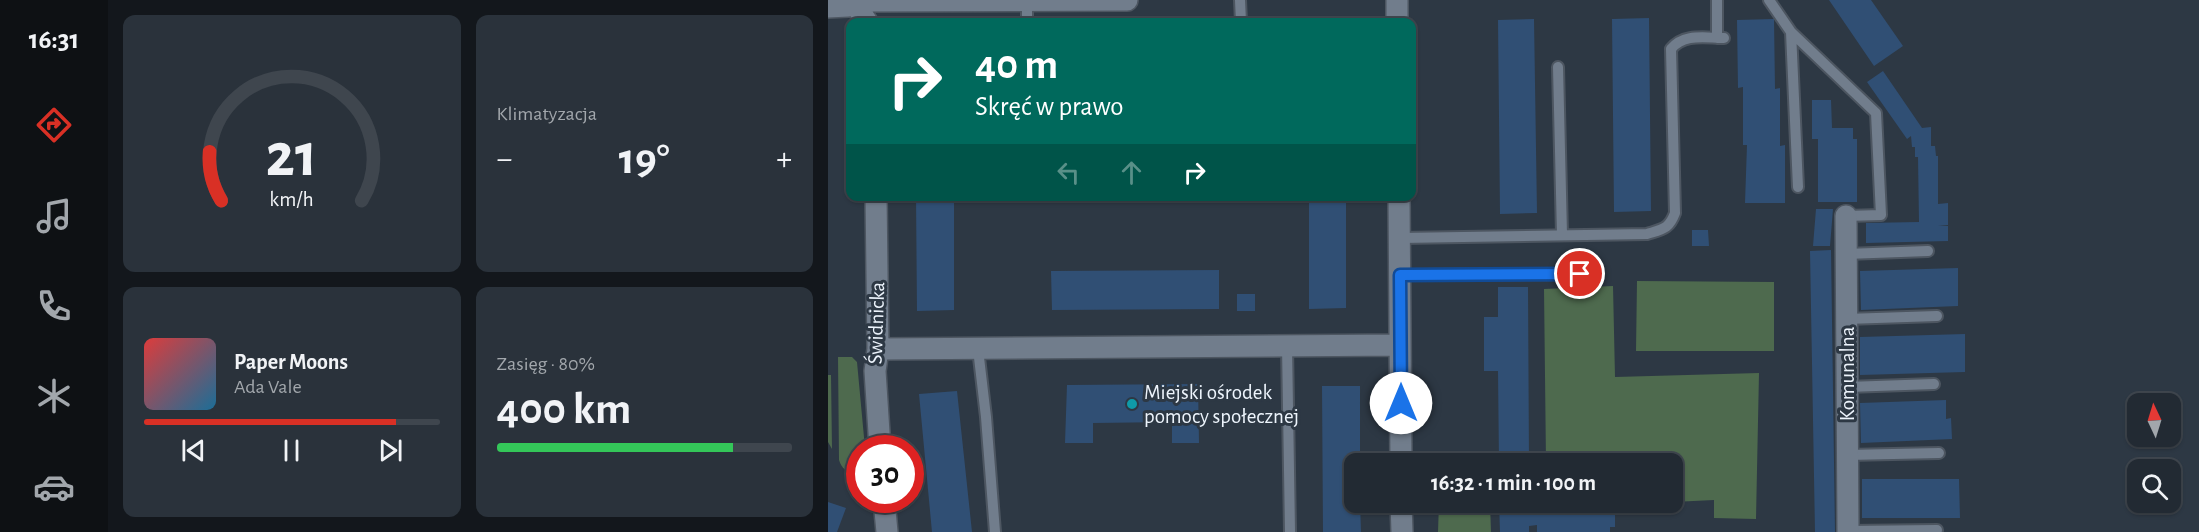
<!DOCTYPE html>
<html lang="pl">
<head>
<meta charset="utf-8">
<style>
	body { margin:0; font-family:"Alegreya Sans",sans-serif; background:#2a323b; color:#f1f3f6; height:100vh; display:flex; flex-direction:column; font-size:22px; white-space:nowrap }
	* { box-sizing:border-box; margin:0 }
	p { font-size:20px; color:#a2a7ac }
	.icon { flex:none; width:33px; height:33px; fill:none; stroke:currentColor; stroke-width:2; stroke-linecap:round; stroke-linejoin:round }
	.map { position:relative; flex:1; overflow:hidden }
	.sheet { display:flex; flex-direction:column; gap:15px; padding:15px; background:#13171c; width:720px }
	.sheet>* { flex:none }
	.banner { position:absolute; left:18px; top:18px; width:570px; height:183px; border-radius:12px; box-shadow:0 2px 4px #0004,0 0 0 2px #3f464e; background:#00695c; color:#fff; overflow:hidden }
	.needle { width:39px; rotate:356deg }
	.fabs { position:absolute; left:1299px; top:393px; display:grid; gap:12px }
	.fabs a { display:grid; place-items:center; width:54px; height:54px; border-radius:12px; background:#222a33; box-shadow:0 2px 4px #0004,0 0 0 2px #3f464e; font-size:30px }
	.speed { position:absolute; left:18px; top:435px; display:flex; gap:12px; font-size:30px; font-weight:700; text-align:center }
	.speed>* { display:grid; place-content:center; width:78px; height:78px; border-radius:50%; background:#222a33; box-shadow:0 2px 4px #0004,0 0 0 2px #3f464e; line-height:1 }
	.speed .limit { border:9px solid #d22; background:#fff; color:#111 }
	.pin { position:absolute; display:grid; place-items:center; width:51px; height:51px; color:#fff; margin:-26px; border:3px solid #fff; border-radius:50%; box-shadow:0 2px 6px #0007 }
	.me { position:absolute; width:66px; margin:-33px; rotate:0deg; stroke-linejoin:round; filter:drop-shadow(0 0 4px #0008) }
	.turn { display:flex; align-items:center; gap:21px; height:126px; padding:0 30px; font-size:27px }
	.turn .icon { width:78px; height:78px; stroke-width:2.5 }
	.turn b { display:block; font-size:42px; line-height:51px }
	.lanes { display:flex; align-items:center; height:57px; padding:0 30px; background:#0003; justify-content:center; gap:30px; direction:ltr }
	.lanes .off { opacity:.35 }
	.big { font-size:45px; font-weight:700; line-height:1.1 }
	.sheet .tile { flex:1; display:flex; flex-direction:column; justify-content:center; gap:9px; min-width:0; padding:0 21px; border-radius:12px; background:#2a323b }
	.sheet .dial { align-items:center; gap:0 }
	.dial svg { height:156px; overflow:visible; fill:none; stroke:#3f464e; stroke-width:7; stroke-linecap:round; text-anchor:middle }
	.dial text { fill:#f1f3f6; stroke:none }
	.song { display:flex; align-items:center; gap:18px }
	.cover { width:72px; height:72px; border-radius:9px; background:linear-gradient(135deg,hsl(0 70% 55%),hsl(200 70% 35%)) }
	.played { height:6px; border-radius:3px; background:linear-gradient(90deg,#d93025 85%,#3f464e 85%) }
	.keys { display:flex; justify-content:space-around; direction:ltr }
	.heat { display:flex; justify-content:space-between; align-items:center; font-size:33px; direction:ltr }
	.charge { height:9px; border-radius:4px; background:linear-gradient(90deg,#34c759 80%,#3f464e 0) }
	.sheet .tiles { flex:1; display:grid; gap:15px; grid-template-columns:repeat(2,1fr) }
	.trip { position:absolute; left:516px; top:453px; width:339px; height:60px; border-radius:12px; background:#222a33; box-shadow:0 2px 4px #0004,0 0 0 2px #3f464e; font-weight:700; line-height:60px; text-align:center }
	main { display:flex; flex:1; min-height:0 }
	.tab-bar { display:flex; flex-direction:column; width:108px; justify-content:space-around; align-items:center; background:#0e1114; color:#a2a7ac }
	.tab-bar .icon { width:42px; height:42px }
	.tab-bar .current { color:#d93025 }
	.tab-bar b { font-size:27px; color:#f1f3f6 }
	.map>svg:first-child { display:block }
</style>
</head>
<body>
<main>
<nav class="tab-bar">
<b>16:31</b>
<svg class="icon current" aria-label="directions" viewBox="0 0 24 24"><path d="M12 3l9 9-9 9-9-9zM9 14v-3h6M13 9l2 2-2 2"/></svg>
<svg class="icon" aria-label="music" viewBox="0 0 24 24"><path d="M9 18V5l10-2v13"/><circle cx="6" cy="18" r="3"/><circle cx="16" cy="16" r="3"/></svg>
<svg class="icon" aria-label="phone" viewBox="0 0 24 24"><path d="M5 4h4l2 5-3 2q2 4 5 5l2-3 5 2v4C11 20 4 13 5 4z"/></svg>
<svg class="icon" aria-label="climate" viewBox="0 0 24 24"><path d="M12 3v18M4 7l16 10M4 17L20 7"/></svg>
<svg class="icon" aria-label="car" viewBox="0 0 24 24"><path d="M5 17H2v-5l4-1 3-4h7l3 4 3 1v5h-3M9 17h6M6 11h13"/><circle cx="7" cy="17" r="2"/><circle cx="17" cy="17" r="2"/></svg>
</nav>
<section class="sheet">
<div class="tiles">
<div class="tile dial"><svg viewBox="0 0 100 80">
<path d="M14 69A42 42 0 1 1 86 69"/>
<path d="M14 69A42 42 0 0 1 8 44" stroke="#d93025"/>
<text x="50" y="56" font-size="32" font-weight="700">21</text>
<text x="50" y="72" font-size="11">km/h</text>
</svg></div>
<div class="tile"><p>Klimatyzacja</p>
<div class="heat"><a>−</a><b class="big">19°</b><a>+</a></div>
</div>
<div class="tile">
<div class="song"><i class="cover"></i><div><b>Paper Moons</b><p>Ada Vale</p></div></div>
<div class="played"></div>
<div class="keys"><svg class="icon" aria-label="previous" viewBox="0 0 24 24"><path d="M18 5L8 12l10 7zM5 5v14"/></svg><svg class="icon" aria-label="pause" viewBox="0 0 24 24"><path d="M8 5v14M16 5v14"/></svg><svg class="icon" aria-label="next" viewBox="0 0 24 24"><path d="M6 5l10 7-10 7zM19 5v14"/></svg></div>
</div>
<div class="tile"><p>Zasięg · 80%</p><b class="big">400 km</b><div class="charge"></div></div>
</div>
</section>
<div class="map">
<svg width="1371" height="532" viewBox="0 0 1371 532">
	<rect width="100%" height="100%" fill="#2d3844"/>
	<!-- green -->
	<path fill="#4e6a4e" d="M809 281 946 282V351H808Z
		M785 286 787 377 931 373 928 519 886 518V500L845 502 844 464 718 463 716 289Z
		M10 357H24L29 362 37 448H32L31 472C20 473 14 470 11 460Z
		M0 375H3L4 449 0 442Z
		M611 503H662L663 532H610Z"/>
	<!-- building -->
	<path fill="#304f74" d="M1001 0H1043L1075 46 1046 66Z
		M821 18 823 211 786 212 784 19Z
		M706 19 709 213 672 214 670 20Z
		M946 19 947 89 952 88V146L957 145V203H917L919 145H915V87L910 88 909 20Z
		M1055 71 1094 128 1103 127V146H1107L1108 156H1110V204L1120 203V225L1110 226H1120V241L1038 243V223L1091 222 1090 157H1087V147H1084L1083 136 1079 139 1039 82Z
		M984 100H1003L1004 128H1025V139H1029V202H990V139H984Z
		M88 196H126V310L89 311Z
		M481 196H518V308L481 309Z
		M988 209H1005L1002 246H985Z
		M864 230H880L881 246H864Z
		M1003 250 1007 532H987L982 251Z
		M1130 268V306L1033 310 1032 271Z
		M391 270V309L224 310 223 271Z
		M670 287H700L701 464H671L670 371H656V317H670Z
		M409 294H427V311H409Z
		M1137 334V372L1032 375V337Z
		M370 384 371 443H344V422L265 423V443H237L239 385Z
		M494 386H532V464H526V502H532L533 532H495Z
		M129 391 144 532H104L91 394Z
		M1118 400V419L1123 418 1124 439 1033 443 1032 403Z
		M1034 479H1131L1132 518H1034Z
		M0 502 18 508 9 532H0Z
		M671 502H701V511H709V502H781V508H787V527H782V532H709V525L701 526V532H672Z"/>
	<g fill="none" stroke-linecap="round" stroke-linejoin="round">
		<defs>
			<path id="service" d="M199 0V22
				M412 0 413 22
				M889 0V38
				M941 0 963 32
				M730 67 734 235
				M970 187 963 32 1048 113 1053 215 1018 216
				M572 238 819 234C835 229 841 229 847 213L843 49C856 33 877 38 896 38
				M1018 254 1100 251
				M572 275 752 274V281
				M1018 319 1109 316
				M459 345 462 532
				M150 349 158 417 167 532
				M1019 387 1106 384
				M1019 455 1111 453
				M1020 531 1109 530"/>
			<path id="minor" d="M569 0V22
				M27 4 39 22
				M0 7 20 6 32 1 299 0
				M48 196 50 349 47 371 52 448
				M571 196 573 464
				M1018 216 1020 532
				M50 349 572 345
				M56 500 59 532
				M573 502 574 532"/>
		</defs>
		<!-- service casing -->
		<use href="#service" stroke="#4d5661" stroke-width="14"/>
		<!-- minor casing -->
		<use href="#minor" stroke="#4d5661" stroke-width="24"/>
		<!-- service -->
		<use href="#service" stroke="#717d8c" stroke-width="10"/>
		<!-- minor -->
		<use href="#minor" stroke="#717d8c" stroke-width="21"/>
	</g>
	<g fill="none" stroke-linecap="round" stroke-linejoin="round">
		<defs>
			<path id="route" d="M573 403 572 275 752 274"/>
		</defs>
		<!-- route casing -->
		<use href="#route" stroke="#114b97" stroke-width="15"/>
		<!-- route -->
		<use href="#route" stroke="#1a73e8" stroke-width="10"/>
	</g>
	<!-- markers -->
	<circle fill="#0f9aa8" stroke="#2d3844" stroke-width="2" cx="304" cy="404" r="6"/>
	<g text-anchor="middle" stroke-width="6" stroke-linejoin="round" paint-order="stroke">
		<!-- street labels -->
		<g font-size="21" fill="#edf4fc" stroke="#2d3844">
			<text transform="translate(48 323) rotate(-88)" y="7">Świdnicka</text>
			<text transform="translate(1019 374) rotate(-90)" y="7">Komunalna</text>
		</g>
		<!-- poi labels -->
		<g font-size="21" fill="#edf4fc" stroke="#2d3844" text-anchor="start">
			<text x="316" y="399">Miejski ośrodek<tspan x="316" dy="24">pomocy społecznej</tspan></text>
		</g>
	</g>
</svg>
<div class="fabs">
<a><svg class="needle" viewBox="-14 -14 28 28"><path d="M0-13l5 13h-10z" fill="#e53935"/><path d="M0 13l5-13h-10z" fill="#a2a7ac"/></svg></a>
<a><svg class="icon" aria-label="search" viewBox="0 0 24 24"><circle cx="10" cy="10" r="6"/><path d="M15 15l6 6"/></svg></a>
</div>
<div class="speed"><div class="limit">30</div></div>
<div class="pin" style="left:752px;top:274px;background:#d93025"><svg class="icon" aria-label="arrive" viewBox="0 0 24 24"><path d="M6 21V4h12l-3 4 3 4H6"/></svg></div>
<svg class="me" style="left:573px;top:403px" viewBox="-20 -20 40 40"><circle r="19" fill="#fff"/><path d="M0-13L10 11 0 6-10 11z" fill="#1a73e8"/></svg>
<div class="trip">16:32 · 1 min · 100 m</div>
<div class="banner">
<div class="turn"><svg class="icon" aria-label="right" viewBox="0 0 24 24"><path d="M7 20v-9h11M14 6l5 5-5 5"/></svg><div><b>40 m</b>Skręć w prawo</div></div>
<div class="lanes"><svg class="icon off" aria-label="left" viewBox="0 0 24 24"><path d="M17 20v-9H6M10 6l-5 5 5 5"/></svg><svg class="icon off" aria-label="ahead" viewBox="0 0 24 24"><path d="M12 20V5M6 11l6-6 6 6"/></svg><svg class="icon" aria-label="right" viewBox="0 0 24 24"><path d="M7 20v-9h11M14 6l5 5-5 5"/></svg></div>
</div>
</div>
</main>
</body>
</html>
